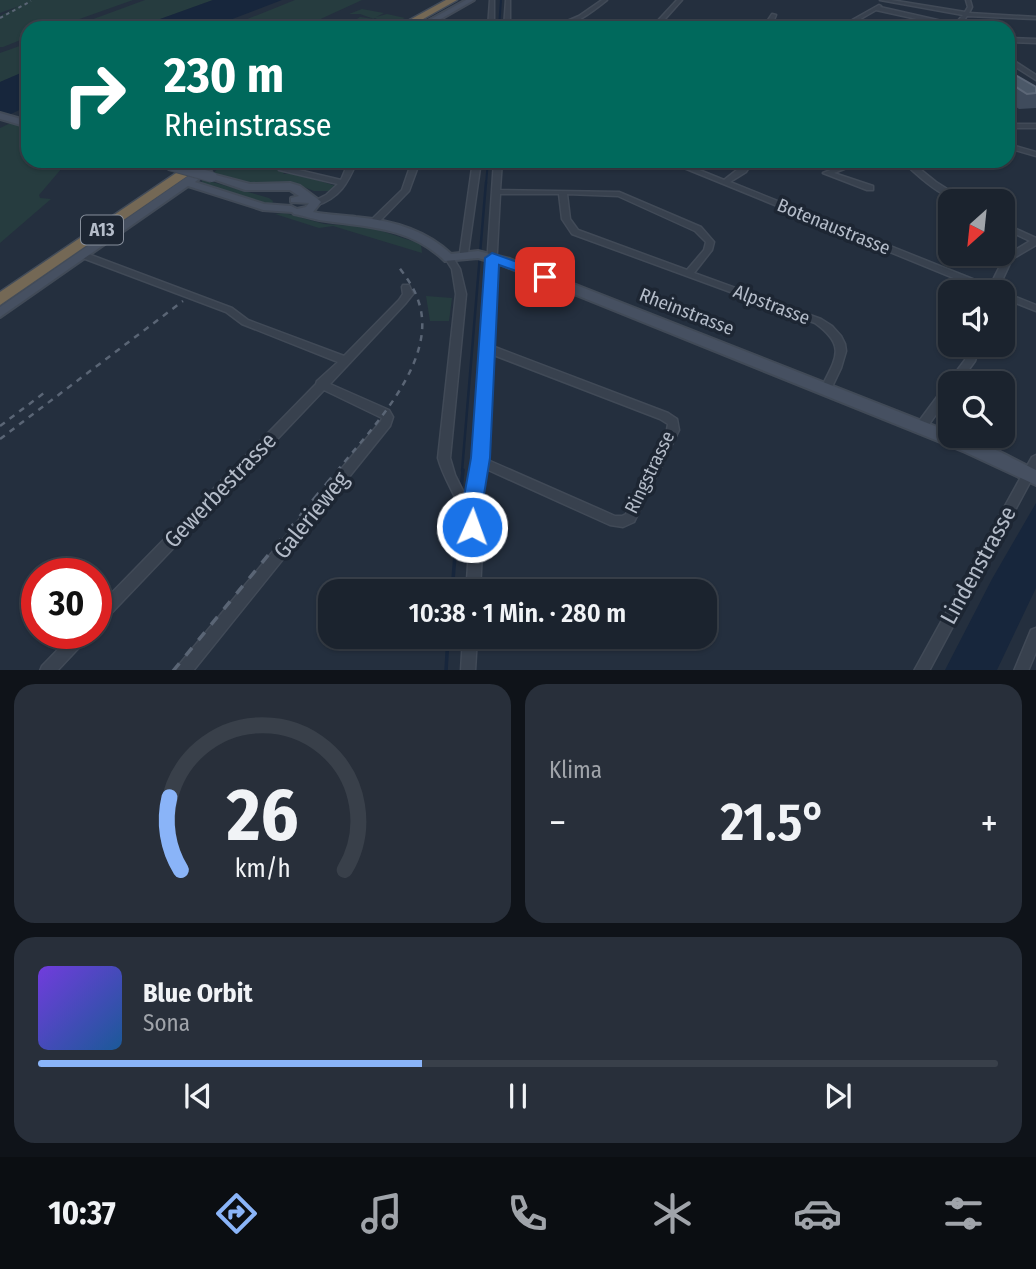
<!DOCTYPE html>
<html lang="de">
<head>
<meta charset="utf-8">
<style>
	body { margin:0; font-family:"Fira Sans Condensed",sans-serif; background:#282f3a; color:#f1f3f6; height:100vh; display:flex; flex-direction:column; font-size:26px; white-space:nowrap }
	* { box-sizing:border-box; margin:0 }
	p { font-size:23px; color:#a0a4aa }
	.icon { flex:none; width:38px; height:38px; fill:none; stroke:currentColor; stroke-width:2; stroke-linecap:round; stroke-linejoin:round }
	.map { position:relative; height:670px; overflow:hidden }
	.panel { display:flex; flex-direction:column; gap:14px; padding:14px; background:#0f1319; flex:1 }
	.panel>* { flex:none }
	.top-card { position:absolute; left:21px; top:21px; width:994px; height:147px; border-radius:21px; box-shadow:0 2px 5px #0004,0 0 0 2px #39404a; background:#00695c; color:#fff; overflow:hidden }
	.needle { width:46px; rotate:207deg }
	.tools { position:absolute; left:938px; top:189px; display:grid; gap:14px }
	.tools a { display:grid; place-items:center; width:77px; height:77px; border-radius:14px; background:#1b232e; box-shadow:0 2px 5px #0004,0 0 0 2px #39404a; font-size:35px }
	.speed { position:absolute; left:21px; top:558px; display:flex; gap:14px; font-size:35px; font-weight:700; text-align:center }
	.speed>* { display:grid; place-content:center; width:91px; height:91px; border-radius:50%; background:#1b232e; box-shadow:0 2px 5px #0004,0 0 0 2px #39404a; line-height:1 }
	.speed .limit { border:10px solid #d22; background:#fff; color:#111 }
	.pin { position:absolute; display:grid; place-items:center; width:60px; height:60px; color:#fff; margin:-30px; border-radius:14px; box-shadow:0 4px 10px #0006 }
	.me { position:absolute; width:77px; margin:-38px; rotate:2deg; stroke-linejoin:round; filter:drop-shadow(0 0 5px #0008) }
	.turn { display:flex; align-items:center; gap:24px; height:147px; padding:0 28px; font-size:32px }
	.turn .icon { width:91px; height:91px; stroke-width:2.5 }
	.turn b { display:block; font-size:49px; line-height:60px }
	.big { font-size:52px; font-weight:600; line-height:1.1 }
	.panel .card { flex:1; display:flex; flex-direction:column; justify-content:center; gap:10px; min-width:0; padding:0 24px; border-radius:21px; background:#282f3a }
	.panel .dial { align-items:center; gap:0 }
	.dial svg { height:182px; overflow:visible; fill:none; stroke:#39404a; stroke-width:7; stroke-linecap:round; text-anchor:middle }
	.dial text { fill:#f1f3f6; stroke:none }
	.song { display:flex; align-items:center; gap:21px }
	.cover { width:84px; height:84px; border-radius:10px; background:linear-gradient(135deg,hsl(260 70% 55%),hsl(210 70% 35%)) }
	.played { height:7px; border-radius:4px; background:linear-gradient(90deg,#8ab4f8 40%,#39404a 40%) }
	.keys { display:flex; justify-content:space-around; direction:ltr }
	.heat { display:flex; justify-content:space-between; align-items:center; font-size:38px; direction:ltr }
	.panel .tiles { flex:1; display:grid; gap:14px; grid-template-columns:1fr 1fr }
	.card:last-child { grid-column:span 2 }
	.trip { position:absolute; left:318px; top:579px; width:399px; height:70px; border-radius:21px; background:#1b232e; box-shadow:0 2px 5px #0004,0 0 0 2px #39404a; font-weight:600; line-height:70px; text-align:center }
	.dock { display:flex; height:112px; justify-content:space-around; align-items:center; background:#0b0e12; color:#a0a4aa }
	.dock .icon { width:49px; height:49px }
	.dock .current { color:#8ab4f8 }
	.dock b { font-size:32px; color:#f1f3f6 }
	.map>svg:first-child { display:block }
</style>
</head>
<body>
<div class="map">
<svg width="1036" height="671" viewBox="0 0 1036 671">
	<rect width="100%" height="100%" fill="#242f3e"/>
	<!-- green -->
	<path fill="#263c3f" d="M0 0H133L54 28H28V37L3 47H0V16L19 6 0 13Z
		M145 0H213L136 28H69Z
		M295 0H362L301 28H225Z
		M362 9 384 13 376 17 387 14 405 18C393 24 386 25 375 18L361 28H343L360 17 374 19 360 14H349Z
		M28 43V70L0 82V53Z
		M28 115V161H74L62 168 39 195 40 198 51 199 0 243V128Z
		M227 161H249L286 171 283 174 295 173 336 186 332 191H314L294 183 253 184 213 173Z
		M202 179 269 198 273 201 272 205 208 187 202 183Z
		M285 213 324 224 370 227 421 244 422 253 333 226 319 228 275 214Z
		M426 296 452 298 449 321H430Z"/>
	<!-- water -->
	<path fill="#17263c" d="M213 0H282L209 28H135Z
		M28 70V106L0 119V82Z
		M1036 503V588L997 670H945L992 579Z"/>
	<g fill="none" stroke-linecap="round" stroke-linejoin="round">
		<!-- stream-far2 -->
		<path stroke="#17263c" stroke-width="2" d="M499 27 501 0
			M486 184 488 161"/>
		<!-- stream-far1 -->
		<path stroke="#17263c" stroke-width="2.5" d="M462 471 486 182"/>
		<!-- stream -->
		<path stroke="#17263c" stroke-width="3.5" d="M461 489 463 470
			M452 592 459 506
			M446 671 448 637"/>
		<defs>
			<path id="street" d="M490 0H494V28H488Z
				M506 0H510V28H504Z
				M602 0H607C592 12 572 28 551 28L579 16Z
				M677 0H682L657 28H651Z
				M880 0H891L965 12 968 7 966 0H970L972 7 969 13 1036 17V19L967 16 958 28H952L953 27 876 10 845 28H838L879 5 881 6 880 7 955 24 963 15Z
				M772 14 776 15 774 20 778 28H772L768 20Z
				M1008 38 1036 39V43L1008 42Z
				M1008 57 1036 75V80L1008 62Z
				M1008 124H1036V128H1008Z
				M1008 144 1036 152V156L1008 148Z
				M282 161H290L286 167 341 180 349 161H357C348 183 340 198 315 206H312V202L326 195 338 184 279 170 278 168Z
				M412 161H420L409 191 376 225H370V221L402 190Z
				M473 161H481L468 253 464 256 460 253Z
				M494 161H502L500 190 619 192 701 227 714 242 712 250 694 273 821 319 832 326 841 336 845 344 846 351 841 368 830 391H822L821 388C836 358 847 346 815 323L572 234 562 219 559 194H500L492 346 668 413 677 419 679 430 634 522 623 527 610 525 484 468 476 519 480 533 482 550 480 592H466C468 567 471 543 464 520 458 498 444 480 438 458L456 294 452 269 445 258 449 255 452 256 460 269 466 294 450 458 455 475 467 499 474 458ZM567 194 618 196 695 231 706 242 704 250 687 270 578 230 570 219ZM491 354 660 419 668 424 667 430 626 514 622 516H615L490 461 486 456Z
				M667 161H677L724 180 742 166 736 161H744L750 166 746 172 730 182 990 286 1005 256 1030 241 1003 228V223L1036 238V245L1012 259 998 289 1001 292H988Z
				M853 161H864L834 173 873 186V190H867L823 173Z
				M902 161H910L936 182 966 201C945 202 917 175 902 161Z
				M83 252 232 308 248 320 344 356 399 300 403 294 402 287 403 285H409L413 294 405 304 330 384 389 410 393 417 390 426 193 671H176L178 666 381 421 382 418 324 390 101 624 96 626V609L316 384 317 381 338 362 242 324 226 312 80 257 79 255 80 253Z
				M1002 292 1006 293 1036 305V311L1003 298Z
				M970 345H980L975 361 959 383H950V395L925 430 921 431 917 430 916 427 917 424 946 385 950 384V380L965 360Z
				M1036 455V471L929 671H914L1032 457Z
				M1036 628V652L1028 671H1014L1031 630Z
				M73 634H89L87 639 57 671H40L42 666Z
				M463 637H477L475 671H461Z"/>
			<path id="secondary" d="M466 0H474L425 28H415Z
				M0 113 28 121V127L0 119Z
				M152 161H167L174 165 169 168Z
				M210 161H222L195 182 264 204 291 206 297 209 306 207 309 203 291 202V198L299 196 290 190H245L207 177 212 174 250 184 290 183 300 186 319 200 321 202 313 212C327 215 341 215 356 217 390 220 426 230 451 254L478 251 510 259 950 432V436C976 436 1012 459 1036 470V485L965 452 502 265 478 258 445 261C411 228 370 227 326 221 315 220 305 216 294 214L292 212 263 210 188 186 0 317V307Z"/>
			<path id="highway" d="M446 0H457L407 28H395Z
				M194 161H209L0 305V292Z"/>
		</defs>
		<!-- street casing -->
		<use href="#street" stroke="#414a57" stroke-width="3"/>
		<!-- secondary casing -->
		<use href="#secondary" stroke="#414a57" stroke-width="4"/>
		<!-- highway casing -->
		<use href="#highway" stroke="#434c59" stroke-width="3"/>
		<!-- street -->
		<use href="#street" fill="#38414e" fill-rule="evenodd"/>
		<!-- secondary -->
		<use href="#secondary" fill="#465061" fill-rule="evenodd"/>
		<!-- highway -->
		<use href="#highway" fill="#746855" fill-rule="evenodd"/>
		<!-- rail-far2 -->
		<path stroke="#5a6575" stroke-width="2" stroke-dasharray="3.5 3.5" stroke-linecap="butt" d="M0 18 31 1"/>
		<!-- rail-far1 -->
		<path stroke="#5a6575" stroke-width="2.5" stroke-dasharray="6 6" stroke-linecap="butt" d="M0 426 48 390
			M0 439 183 301
			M337 471C370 430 438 362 419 303 415 289 407 278 398 266"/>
		<!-- rail -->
		<path stroke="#5a6575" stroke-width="3.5" stroke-dasharray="10 10" stroke-linecap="butt" d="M173 671 338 470"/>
		<defs>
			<path id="secondary-bridge" d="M169 165 212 177"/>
		</defs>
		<!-- secondary-bridge casing -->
		<use href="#secondary-bridge" stroke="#414a57" stroke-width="12" stroke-linecap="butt"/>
		<!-- secondary-bridge -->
		<use href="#secondary-bridge" stroke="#465061" stroke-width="10"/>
	</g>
	<!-- wall -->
	<path fill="#3f4b5c" d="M1008 72 1036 87V108L1019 109 1008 102Z"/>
	<!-- building -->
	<path fill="#4b5868" stroke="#5c6777" stroke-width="2" d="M422 21H476L475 28H413V25Z
		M1008 72H1010L1036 87V93L1027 94 1008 82Z"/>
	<!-- route -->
	<path fill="#1a73e8" stroke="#114b97" stroke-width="2" d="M492 253 550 274 552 277 545 281 499 265 490 458 480 519 483 527 480 533 472 536 465 533 460 519 471 458 485 258Z"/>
	<g text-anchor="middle" stroke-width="7" stroke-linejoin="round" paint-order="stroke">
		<!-- shield labels -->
		<rect fill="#1d2633" stroke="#878f9c" stroke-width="2" x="81" y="215.5" width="42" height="29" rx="5"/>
		<g font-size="18" font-weight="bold" fill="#b4bcc9">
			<text x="102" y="236">A13</text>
		</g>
		<!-- street labels -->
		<g font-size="19" fill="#b4bcc9" stroke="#1d2633">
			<text transform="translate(834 226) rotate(22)" y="7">Botenaustrasse</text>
			<text transform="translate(772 304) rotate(21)" y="7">Alpstrasse</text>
			<text transform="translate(687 311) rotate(21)" y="7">Rheinstrasse</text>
			<text transform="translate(649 472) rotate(-64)" y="7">Ringstrasse</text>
		</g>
		<!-- near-street labels -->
		<g font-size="23" fill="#b4bcc9" stroke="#1d2633">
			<text transform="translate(220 490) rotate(-46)" y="8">Gewerbestrasse</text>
			<text transform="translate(311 515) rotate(-51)" y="8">Galerieweg</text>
			<text transform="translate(978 565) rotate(-61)" y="8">Lindenstrasse</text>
		</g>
	</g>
</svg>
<div class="tools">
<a><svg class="needle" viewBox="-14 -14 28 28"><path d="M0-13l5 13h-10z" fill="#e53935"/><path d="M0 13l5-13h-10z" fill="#a0a4aa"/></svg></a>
<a><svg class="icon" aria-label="sound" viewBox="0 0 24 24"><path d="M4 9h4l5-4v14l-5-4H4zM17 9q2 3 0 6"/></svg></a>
<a><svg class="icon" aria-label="search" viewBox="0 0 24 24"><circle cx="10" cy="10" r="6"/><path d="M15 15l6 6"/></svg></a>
</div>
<div class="speed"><div class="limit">30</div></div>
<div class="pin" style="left:545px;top:277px;background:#d93025"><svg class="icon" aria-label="arrive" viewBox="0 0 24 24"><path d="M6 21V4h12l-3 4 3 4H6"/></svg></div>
<svg class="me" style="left:472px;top:527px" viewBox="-20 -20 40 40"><circle r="17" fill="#1a73e8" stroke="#fff" stroke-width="3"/><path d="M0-11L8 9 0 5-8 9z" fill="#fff"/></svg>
<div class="trip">10:38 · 1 Min. · 280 m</div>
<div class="top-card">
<div class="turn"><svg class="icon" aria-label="right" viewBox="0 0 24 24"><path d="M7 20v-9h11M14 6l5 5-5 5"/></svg><div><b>230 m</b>Rheinstrasse</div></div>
</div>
</div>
<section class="panel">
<div class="tiles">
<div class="card dial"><svg viewBox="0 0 100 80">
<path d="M14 69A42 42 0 1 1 86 69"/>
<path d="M14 69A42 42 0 0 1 9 37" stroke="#8ab4f8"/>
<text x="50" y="56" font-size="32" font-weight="700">26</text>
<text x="50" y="72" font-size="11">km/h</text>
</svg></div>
<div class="card"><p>Klima</p>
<div class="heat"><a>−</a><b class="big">21.5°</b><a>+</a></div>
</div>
<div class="card">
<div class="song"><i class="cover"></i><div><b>Blue Orbit</b><p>Sona</p></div></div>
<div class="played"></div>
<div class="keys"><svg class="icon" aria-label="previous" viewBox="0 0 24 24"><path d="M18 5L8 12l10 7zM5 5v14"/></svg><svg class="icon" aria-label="pause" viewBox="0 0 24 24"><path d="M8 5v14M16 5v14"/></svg><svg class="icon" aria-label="next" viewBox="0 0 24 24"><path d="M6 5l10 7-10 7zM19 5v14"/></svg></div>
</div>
</div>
</section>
<nav class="dock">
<b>10:37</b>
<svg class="icon current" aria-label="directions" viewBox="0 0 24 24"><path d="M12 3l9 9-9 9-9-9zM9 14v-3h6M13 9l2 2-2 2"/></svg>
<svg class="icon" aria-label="music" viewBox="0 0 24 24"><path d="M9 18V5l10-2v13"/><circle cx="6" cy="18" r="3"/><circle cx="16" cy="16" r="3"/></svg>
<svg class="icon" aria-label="phone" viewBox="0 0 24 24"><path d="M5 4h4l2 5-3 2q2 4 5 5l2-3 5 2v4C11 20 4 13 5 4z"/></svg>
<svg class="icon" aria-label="climate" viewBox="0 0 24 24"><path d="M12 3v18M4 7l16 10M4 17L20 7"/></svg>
<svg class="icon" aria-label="car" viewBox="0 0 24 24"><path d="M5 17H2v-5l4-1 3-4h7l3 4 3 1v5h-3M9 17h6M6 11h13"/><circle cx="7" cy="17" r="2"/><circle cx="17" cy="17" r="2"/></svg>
<svg class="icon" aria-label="filters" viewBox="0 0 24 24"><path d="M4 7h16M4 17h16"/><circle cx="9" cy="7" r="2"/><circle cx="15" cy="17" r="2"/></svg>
</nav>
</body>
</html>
